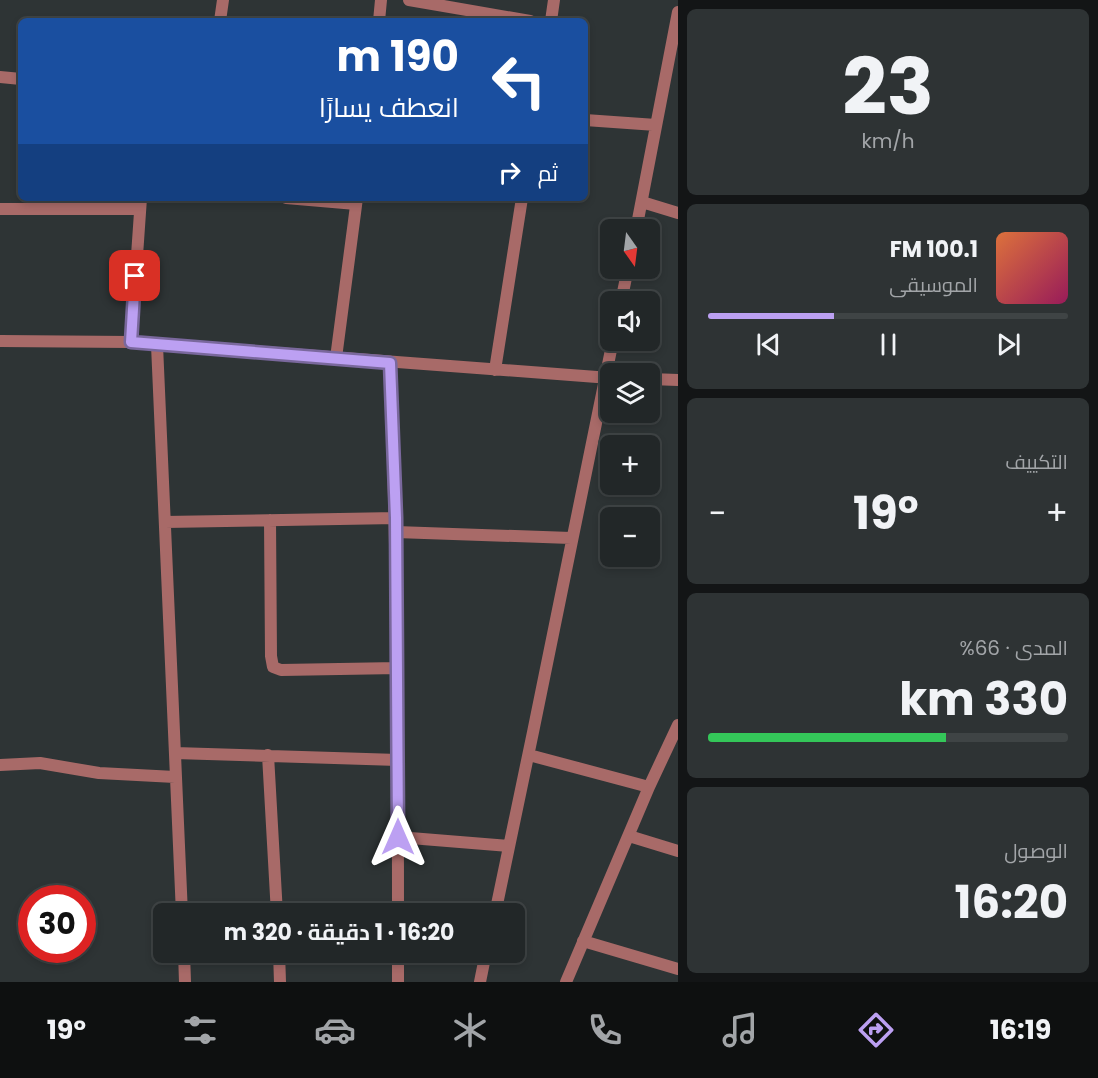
<!DOCTYPE html>
<html lang="ar">
<head>
<meta charset="utf-8">
<style>
	body { margin:0; font-family:Poppins,Cairo,sans-serif; background:#2e3334; color:#f1f3f6; direction:rtl; height:100vh; display:flex; flex-direction:column; font-size:22px; white-space:nowrap }
	* { box-sizing:border-box; margin:0 }
	p { font-size:20px; color:#a2a5a8 }
	.icon { flex:none; width:33px; height:33px; fill:none; stroke:currentColor; stroke-width:2; stroke-linecap:round; stroke-linejoin:round }
	.map { position:relative; flex:1; overflow:hidden; direction:ltr }
	.panel { display:flex; flex-direction:column; gap:9px; padding:9px; background:#131516; width:420px }
	.panel>* { flex:none }
	.guide { position:absolute; left:18px; top:18px; width:570px; height:183px; border-radius:9px; box-shadow:0 3px 9px #0003,0 0 0 2px #3f4445; direction:rtl; background:#1a4fa0; color:#fff; overflow:hidden }
	.needle { width:39px; rotate:166deg }
	.fabs { position:absolute; left:600px; top:219px; display:grid; gap:12px }
	.fabs a { display:grid; place-items:center; width:60px; height:60px; border-radius:9px; background:#222728; box-shadow:0 3px 9px #0003,0 0 0 2px #3f4445; font-size:30px }
	.speed { position:absolute; left:18px; top:885px; display:flex; gap:12px; font-size:30px; font-weight:700; text-align:center }
	.speed>* { display:grid; place-content:center; width:78px; height:78px; border-radius:50%; background:#222728; box-shadow:0 3px 9px #0003,0 0 0 2px #3f4445; line-height:1 }
	.speed .limit { border:9px solid #d22; background:#fff; color:#111 }
	.pin { position:absolute; display:grid; place-items:center; width:51px; height:51px; color:#fff; margin:-26px; border-radius:12px; box-shadow:0 3px 9px #0006 }
	.me { position:absolute; width:66px; margin:-33px; rotate:0deg; stroke-linejoin:round; filter:drop-shadow(0 0 4px #0008) }
	.turn { display:flex; align-items:center; gap:21px; height:126px; padding:0 30px; font-size:27px }
	.turn .icon { width:78px; height:78px; stroke-width:2.5 }
	.turn b { display:block; font-size:42px; line-height:51px }
	.then { display:flex; align-items:center; height:57px; padding:0 30px; background:#0003; gap:12px; font-size:22px }
	.big { font-size:45px; font-weight:700; line-height:1.1 }
	.panel .tile { flex:1; display:flex; flex-direction:column; justify-content:center; gap:9px; min-width:0; padding:0 21px; border-radius:9px; background:#2e3334 }
	.panel .dial { align-items:center; gap:0 }
	.dial b { font-size:78px; line-height:1 }
	.song { display:flex; align-items:center; gap:18px }
	.cover { width:72px; height:72px; border-radius:9px; background:linear-gradient(135deg,hsl(20 70% 55%),hsl(330 70% 35%)) }
	.played { height:6px; border-radius:3px; background:linear-gradient(90deg,#bca0f2 35%,#3f4445 35%) }
	.keys { display:flex; justify-content:space-around; direction:ltr }
	.heat { display:flex; justify-content:space-between; align-items:center; font-size:33px; direction:ltr }
	.charge { height:9px; border-radius:4px; background:linear-gradient(90deg,#34c759 66%,#3f4445 0) }
	.trip { position:absolute; left:153px; top:903px; width:372px; height:60px; border-radius:9px; background:#222728; box-shadow:0 3px 9px #0003,0 0 0 2px #3f4445; font-weight:700; line-height:60px; text-align:center; direction:rtl }
	.tabs { display:flex; height:96px; justify-content:space-around; align-items:center; background:#0e1010; color:#a2a5a8 }
	.tabs .icon { width:42px; height:42px }
	.tabs .active { color:#bca0f2 }
	.tabs b { font-size:27px; color:#f1f3f6 }
	main { display:flex; flex:1; min-height:0 }
	.map>svg:first-child { display:block }
</style>
</head>
<body>
<main>
<section class="panel">
<div class="tile dial"><b>23</b><p>km/h</p></div>
<div class="tile">
<div class="song"><i class="cover"></i><div><b>100.1 FM</b><p>الموسيقى</p></div></div>
<div class="played"></div>
<div class="keys"><svg class="icon" aria-label="previous" viewBox="0 0 24 24"><path d="M18 5L8 12l10 7zM5 5v14"/></svg><svg class="icon" aria-label="pause" viewBox="0 0 24 24"><path d="M8 5v14M16 5v14"/></svg><svg class="icon" aria-label="next" viewBox="0 0 24 24"><path d="M6 5l10 7-10 7zM19 5v14"/></svg></div>
</div>
<div class="tile"><p>التكييف</p>
<div class="heat"><a>−</a><b class="big">19°</b><a>+</a></div>
</div>
<div class="tile"><p>المدى · 66%</p><b class="big">330 km</b><div class="charge"></div></div>
<div class="tile"><p>الوصول</p><b class="big">16:20</b></div>
</section>
<div class="map">
<svg width="678" height="982" viewBox="0 0 678 982">
	<rect width="100%" height="100%" fill="#2e3435"/>
	<g fill="none" stroke-linecap="round" stroke-linejoin="round">
		<!-- street -->
		<path stroke="#a86a68" stroke-width="12" d="M409 0 530 21
			M220 21 223 0
			M379 21 381 0
			M551 21 554 0
			M0 77 21 79
			M585 120 656 125
			M286 198 356 204
			M642 202 678 213
			M0 209H140
			M636 230 678 12
			M621 302 628 268
			M0 341 131 342 610 378
			M131 342 141 198
			M157 345 182 914
			M336 358 357 198
			M390 363C397 546 398 730 398 914
			M495 370 522 198
			M650 379 678 380
			M270 520 271 656 273 667 281 670 398 668
			M165 522 396 518
			M396 532 571 538
			M175 753 398 760
			M268 755 277 914
			M529 755 649 787
			M0 765 40 763 99 773 175 777
			M629 836 678 851
			M398 837 509 846
			M495 914C536 723 573 531 613 340
			M583 941 678 969
			M184 952 185 982
			M279 952 280 982
			M398 952V982
			M480 982 486 952
			M566 982 649 787 678 725"/>
	</g>
	<g fill="none" stroke-linecap="round" stroke-linejoin="round">
		<defs>
			<path id="route" d="M135 276 131 342 390 363 396 518 398 837"/>
		</defs>
		<!-- route casing -->
		<use href="#route" stroke="#7a689d" stroke-width="15"/>
		<!-- route -->
		<use href="#route" stroke="#bca0f2" stroke-width="10"/>
	</g>
</svg>
<div class="fabs">
<a><svg class="needle" viewBox="-14 -14 28 28"><path d="M0-13l5 13h-10z" fill="#e53935"/><path d="M0 13l5-13h-10z" fill="#a2a5a8"/></svg></a>
<a><svg class="icon" aria-label="sound" viewBox="0 0 24 24"><path d="M4 9h4l5-4v14l-5-4H4zM17 9q2 3 0 6"/></svg></a>
<a><svg class="icon" aria-label="layers" viewBox="0 0 24 24"><path d="M12 4l9 5-9 5-9-5zM3 14l9 5 9-5"/></svg></a>
<a>+</a>
<a>−</a>
</div>
<div class="speed"><div class="limit">30</div></div>
<div class="pin" style="left:135px;top:276px;background:#d93025"><svg class="icon" aria-label="arrive" viewBox="0 0 24 24"><path d="M6 21V4h12l-3 4 3 4H6"/></svg></div>
<svg class="me" style="left:398px;top:837px" viewBox="-20 -20 40 40"><path d="M0-17L14 15 0 8-14 15z" fill="#bca0f2" stroke="#fff" stroke-width="4"/></svg>
<div class="trip">16:20 · 1 دقيقة · 320 m</div>
<div class="guide">
<div class="turn"><svg class="icon" aria-label="left" viewBox="0 0 24 24"><path d="M17 20v-9H6M10 6l-5 5 5 5"/></svg><div><b>190 m</b>انعطف يسارًا</div></div>
<div class="then">ثم<svg class="icon" aria-label="right" viewBox="0 0 24 24"><path d="M7 20v-9h11M14 6l5 5-5 5"/></svg></div>
</div>
</div>
</main>
<nav class="tabs">
<b>16:19</b>
<svg class="icon active" aria-label="directions" viewBox="0 0 24 24"><path d="M12 3l9 9-9 9-9-9zM9 14v-3h6M13 9l2 2-2 2"/></svg>
<svg class="icon" aria-label="music" viewBox="0 0 24 24"><path d="M9 18V5l10-2v13"/><circle cx="6" cy="18" r="3"/><circle cx="16" cy="16" r="3"/></svg>
<svg class="icon" aria-label="phone" viewBox="0 0 24 24"><path d="M5 4h4l2 5-3 2q2 4 5 5l2-3 5 2v4C11 20 4 13 5 4z"/></svg>
<svg class="icon" aria-label="climate" viewBox="0 0 24 24"><path d="M12 3v18M4 7l16 10M4 17L20 7"/></svg>
<svg class="icon" aria-label="car" viewBox="0 0 24 24"><path d="M5 17H2v-5l4-1 3-4h7l3 4 3 1v5h-3M9 17h6M6 11h13"/><circle cx="7" cy="17" r="2"/><circle cx="17" cy="17" r="2"/></svg>
<svg class="icon" aria-label="filters" viewBox="0 0 24 24"><path d="M4 7h16M4 17h16"/><circle cx="9" cy="7" r="2"/><circle cx="15" cy="17" r="2"/></svg>
<b>19°</b>
</nav>
</body>
</html>
